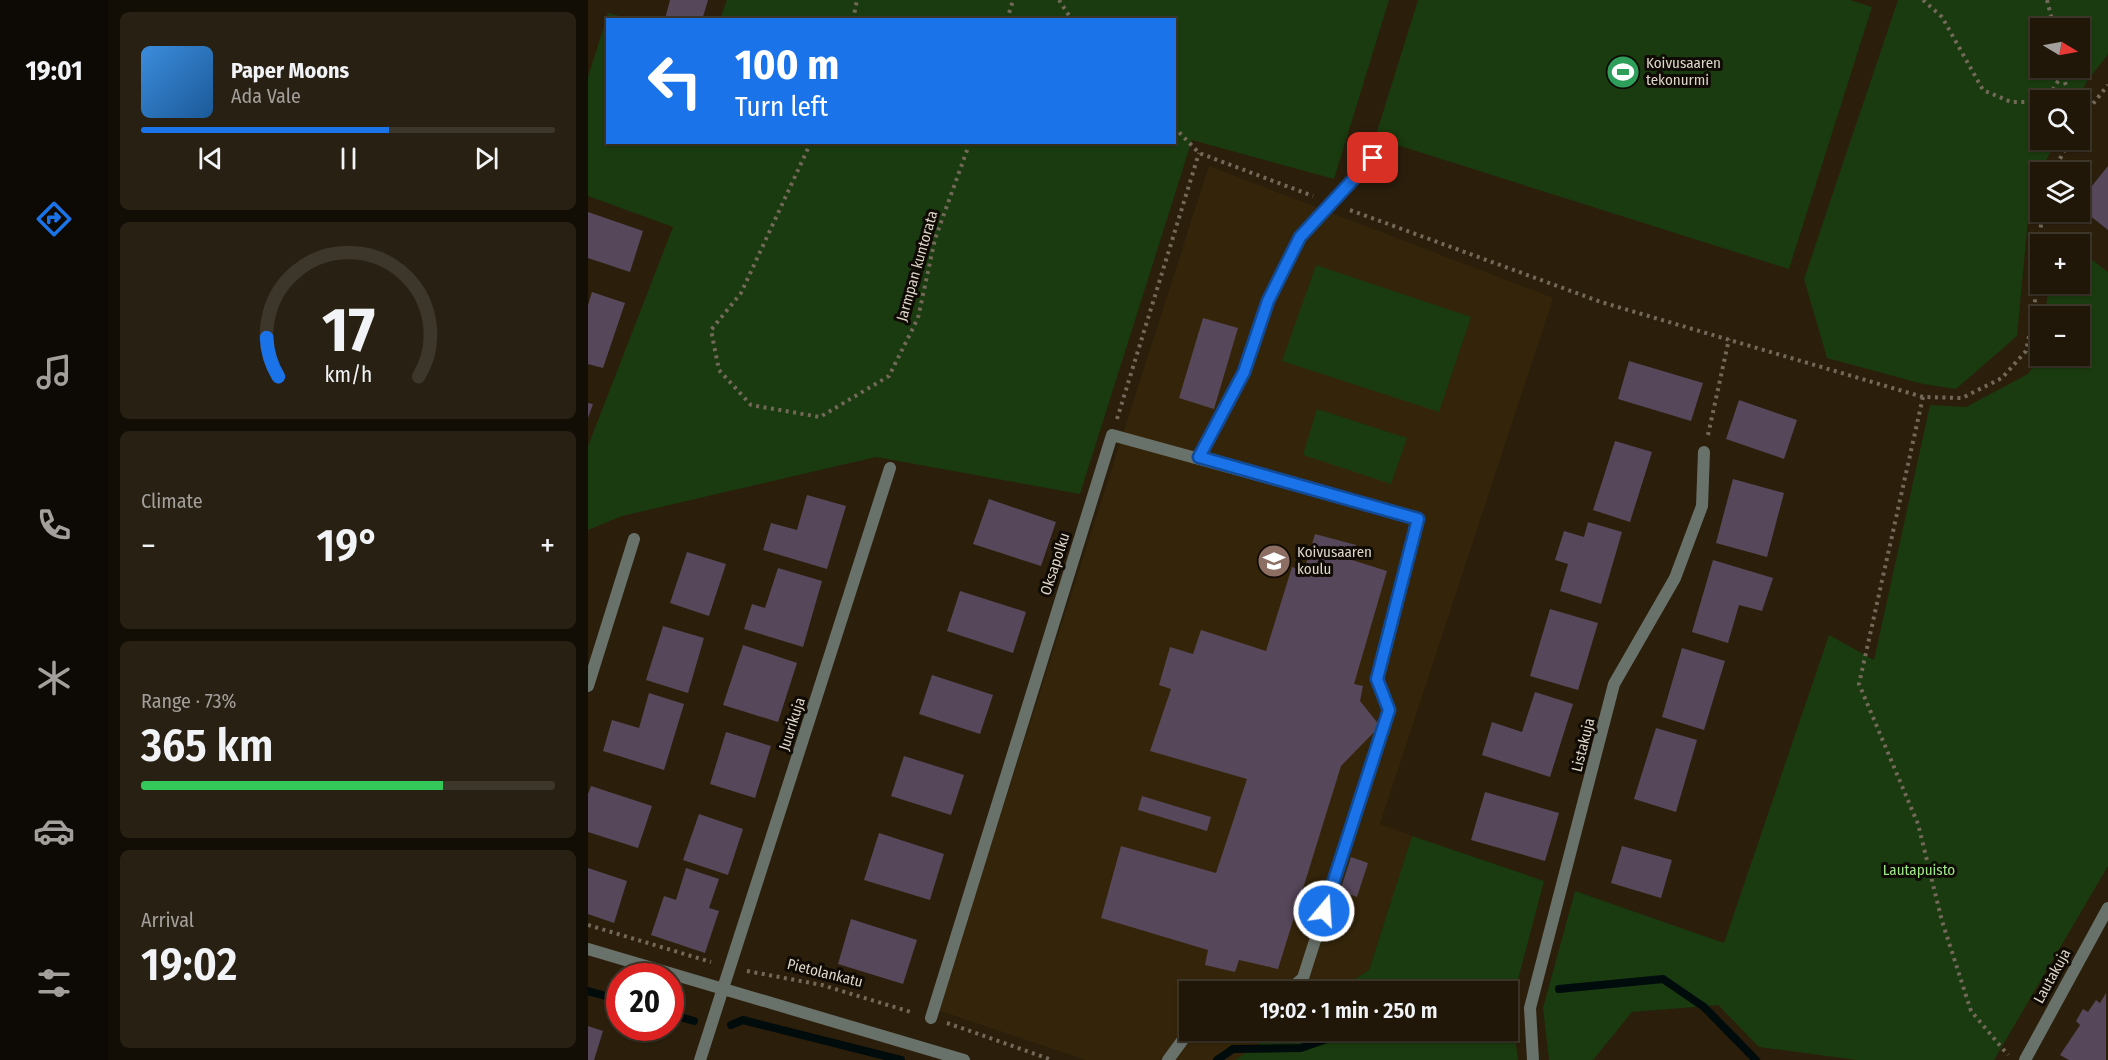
<!DOCTYPE html>
<html lang="en">
<head>
<meta charset="utf-8">
<style>
	body { margin:0; font-family:"Fira Sans Condensed",sans-serif; background:#282012; color:#f1f3f6; height:100vh; display:flex; flex-direction:column; font-size:22px; white-space:nowrap }
	* { box-sizing:border-box; margin:0 }
	p { font-size:20px; color:#a29f9c }
	.icon { flex:none; width:33px; height:33px; fill:none; stroke:currentColor; stroke-width:2; stroke-linecap:round; stroke-linejoin:round }
	.map { position:relative; flex:1; overflow:hidden }
	.panel { display:flex; flex-direction:column; gap:12px; padding:12px; background:#120d05; width:480px }
	.panel>* { flex:none }
	.hud { position:absolute; left:18px; top:18px; width:570px; height:126px; border-radius:0px; box-shadow:0 2px 4px #0004,0 0 0 2px #3d362a; background:#1a73e8; color:#fff; overflow:hidden }
	.needle { width:39px; rotate:100deg }
	.fabs { position:absolute; left:1442px; top:18px; display:grid; gap:12px }
	.fabs a { display:grid; place-items:center; width:60px; height:60px; border-radius:0px; background:#201709; box-shadow:0 2px 4px #0004,0 0 0 2px #3d362a; font-size:30px }
	.speed { position:absolute; left:18px; top:963px; display:flex; gap:12px; font-size:30px; font-weight:700; text-align:center }
	.speed>* { display:grid; place-content:center; width:78px; height:78px; border-radius:50%; background:#201709; box-shadow:0 2px 4px #0004,0 0 0 2px #3d362a; line-height:1 }
	.speed .limit { border:9px solid #d22; background:#fff; color:#111 }
	.pin { position:absolute; display:grid; place-items:center; width:51px; height:51px; color:#fff; margin:-26px; border-radius:12px; box-shadow:0 3px 9px #0006 }
	.me { position:absolute; width:66px; margin:-33px; rotate:18deg; stroke-linejoin:round; filter:drop-shadow(0 0 4px #0008) }
	.turn { display:flex; align-items:center; gap:21px; height:126px; padding:0 30px; font-size:27px }
	.turn .icon { width:78px; height:78px; stroke-width:2.5 }
	.turn b { display:block; font-size:42px; line-height:51px }
	.big { font-size:45px; font-weight:600; line-height:1.1 }
	.panel .widget { flex:1; display:flex; flex-direction:column; justify-content:center; gap:9px; min-width:0; padding:0 21px; border-radius:9px; background:#282012 }
	.panel .dial { align-items:center; gap:0 }
	.dial svg { height:156px; overflow:visible; fill:none; stroke:#3d362a; stroke-width:7; stroke-linecap:round; text-anchor:middle }
	.dial text { fill:#f1f3f6; stroke:none }
	.song { display:flex; align-items:center; gap:18px }
	.cover { width:72px; height:72px; border-radius:9px; background:linear-gradient(135deg,hsl(210 70% 55%),hsl(210 70% 35%)) }
	.played { height:6px; border-radius:3px; background:linear-gradient(90deg,#1a73e8 60%,#3d362a 60%) }
	.keys { display:flex; justify-content:space-around; direction:ltr }
	.heat { display:flex; justify-content:space-between; align-items:center; font-size:33px; direction:ltr }
	.charge { height:9px; border-radius:4px; background:linear-gradient(90deg,#34c759 73%,#3d362a 0) }
	.trip { position:absolute; left:591px; top:981px; width:339px; height:60px; border-radius:0px; background:#201709; box-shadow:0 2px 4px #0004,0 0 0 2px #3d362a; font-weight:600; line-height:60px; text-align:center }
	main { display:flex; flex:1; min-height:0 }
	.dock { display:flex; flex-direction:column; width:108px; justify-content:space-around; align-items:center; background:#0d0904; color:#a29f9c }
	.dock .icon { width:42px; height:42px }
	.dock .active { color:#1a73e8 }
	.dock b { font-size:27px; color:#f1f3f6 }
	.map>svg:first-child { display:block }
</style>
</head>
<body>
<main>
<nav class="dock">
<b>19:01</b>
<svg class="icon active" aria-label="directions" viewBox="0 0 24 24"><path d="M12 3l9 9-9 9-9-9zM9 14v-3h6M13 9l2 2-2 2"/></svg>
<svg class="icon" aria-label="music" viewBox="0 0 24 24"><path d="M9 18V5l10-2v13"/><circle cx="6" cy="18" r="3"/><circle cx="16" cy="16" r="3"/></svg>
<svg class="icon" aria-label="phone" viewBox="0 0 24 24"><path d="M5 4h4l2 5-3 2q2 4 5 5l2-3 5 2v4C11 20 4 13 5 4z"/></svg>
<svg class="icon" aria-label="climate" viewBox="0 0 24 24"><path d="M12 3v18M4 7l16 10M4 17L20 7"/></svg>
<svg class="icon" aria-label="car" viewBox="0 0 24 24"><path d="M5 17H2v-5l4-1 3-4h7l3 4 3 1v5h-3M9 17h6M6 11h13"/><circle cx="7" cy="17" r="2"/><circle cx="17" cy="17" r="2"/></svg>
<svg class="icon" aria-label="filters" viewBox="0 0 24 24"><path d="M4 7h16M4 17h16"/><circle cx="9" cy="7" r="2"/><circle cx="15" cy="17" r="2"/></svg>
</nav>
<section class="panel">
<div class="widget">
<div class="song"><i class="cover"></i><div><b>Paper Moons</b><p>Ada Vale</p></div></div>
<div class="played"></div>
<div class="keys"><svg class="icon" aria-label="previous" viewBox="0 0 24 24"><path d="M18 5L8 12l10 7zM5 5v14"/></svg><svg class="icon" aria-label="pause" viewBox="0 0 24 24"><path d="M8 5v14M16 5v14"/></svg><svg class="icon" aria-label="next" viewBox="0 0 24 24"><path d="M6 5l10 7-10 7zM19 5v14"/></svg></div>
</div>
<div class="widget dial"><svg viewBox="0 0 100 80">
<path d="M14 69A42 42 0 1 1 86 69"/>
<path d="M14 69A42 42 0 0 1 8 49" stroke="#1a73e8"/>
<text x="50" y="56" font-size="32" font-weight="700">17</text>
<text x="50" y="72" font-size="11">km/h</text>
</svg></div>
<div class="widget"><p>Climate</p>
<div class="heat"><a>−</a><b class="big">19°</b><a>+</a></div>
</div>
<div class="widget"><p>Range · 73%</p><b class="big">365 km</b><div class="charge"></div></div>
<div class="widget"><p>Arrival</p><b class="big">19:02</b></div>
</section>
<div class="map">
<svg width="1520" height="1060" viewBox="0 0 1520 1060">
	<rect width="100%" height="100%" fill="#2b1f0c"/>
	<!-- built -->
	<path fill="#34250a" d="M621 166 965 298 792 824 824 836 781 970 749 991 602 992V1030L691 1031 647 1060H498L350 1010Z"/>
	<!-- green -->
	<path fill="#1a3a0f" fill-rule="evenodd" d="M139 0H801L746 179 604 140 492 494 288 457 34 516 0 530V446L85 227 0 196V77L20 13 42 19 20 20V142H586V20L132 19Z
		M830 0H1262L1284 7 1201 269 787 138Z
		M1310 0H1520V54L1500 80 1489 100H1452V140H1469L1443 188 1429 336 1368 389 1335 384 1239 358 1216 279ZM1491 28V68H1452V28Z
		M1491 250 1520 272V866L1406 1060H1269L1171 1047 1130 1005 1044 1012 1005 1060H961L955 1008 987 891 1136 943 1241 635 1286 660 1342 405 1378 407 1440 374 1452 356H1491V316H1457L1461 284H1491Z
		M728 265 883 317 851 412 694 361Z
		M729 409 819 438 803 484 715 455Z
		M824 836 956 881 923 1006 930 1060H647L691 1031 920 1030V992L749 991 781 970Z"/>
	<g fill="none" stroke-linecap="round" stroke-linejoin="round">
		<!-- stream -->
		<path stroke="#000b0c" stroke-width="8" d="M971 989 1075 979 1116 1007 1168 1060
			M0 991 32 1000
			M920 994H921
			M82 1014 106 1021
			M143 1025 155 1020 313 1060
			M629 1060 645 1049 713 1048 765 1030"/>
	</g>
	<!-- building -->
	<path fill="#57475a" d="M82 0H120L114 20H80L77 19Z
		M1520 166V230L1491 207V202Z
		M0 212 55 231 42 272 0 258Z
		M4 292 37 303 15 368 0 364V305Z
		M615 318 650 328 626 409 591 398Z
		M1041 361 1115 383 1103 421 1030 399Z
		M1151 400 1209 420 1196 459 1138 439Z
		M0 403 5 404 0 418Z
		M1027 441 1064 452 1042 522 1005 510Z
		M1145 479 1196 493 1179 557 1128 543Z
		M219 495 258 506 239 569 175 550 183 523 209 530Z
		M401 499 468 522 453 566 385 544Z
		M1000 522 1034 532 1013 604 972 591 980 564 967 560 976 531 996 537Z
		M727 534 768 545 764 560 799 571 766 684 775 686 772 701 792 726 753 766 690 969 651 960 647 972 617 965 620 950 513 918 533 846 628 873 659 779 562 751 583 689 571 685 582 647 605 654 613 630 678 651 704 567 716 571Z
		M99 552 138 564 121 616 82 603Z
		M1125 560 1185 578 1174 611 1151 605 1140 643 1104 632Z
		M190 568 234 581 215 647 156 629 164 604 177 608Z
		M372 591 438 612 425 653 359 631Z
		M962 609 1010 623 990 690 942 676Z
		M75 626 116 638 100 693 58 680Z
		M155 645 209 663 190 722 135 705Z
		M1094 648 1137 661 1116 730 1074 717Z
		M344 675 405 695 392 734 331 714Z
		M947 692 985 704 962 777 894 755 904 722 934 732Z
		M61 693 96 704 76 770 15 751 24 720 51 728Z
		M1068 728 1109 740 1088 812 1046 799Z
		M138 732 183 746 167 798 122 784Z
		M316 756 376 775 363 815 303 796Z
		M3 786 64 806 50 848 0 832V794Z
		M897 792 971 813 957 861 883 840Z
		M554 796 623 817 619 831 550 810Z
		M111 814 155 829 140 875 95 860Z
		M291 833 356 854 342 900 276 880Z
		M1034 846 1084 860 1073 898 1023 883Z
		M763 857 780 863 769 897 752 891Z
		M0 868 39 881 26 923 0 914Z
		M98 868 131 879 121 908 131 911 117 953 63 935 76 896 88 900Z
		M263 919 329 940 315 984 250 964Z
		M1518 993V1060H1481L1472 1055 1492 1025 1488 1021 1495 1009 1500 1012 1508 1000 1512 1003Z
		M0 1026 15 1031 6 1060H0Z"/>
	<g fill="none" stroke-linecap="round" stroke-linejoin="round">
		<!-- path -->
		<path stroke="#736959" stroke-width="4" stroke-dasharray="3 4.5" stroke-linecap="butt" d="M471 0 484 20
			M1335 0 1354 17 1395 90 1423 102H1452
			M1459 0 1466 28
			M265 20 269 0
			M419 20 425 0
			M1472 68 1483 100
			M1454 100 1463 93 1473 76
			M1491 121 1520 85
			M586 127 611 153 725 196
			M223 142 153 293 123 330 131 370 163 405 232 417 301 376 330 318 347 239 382 142
			M1465 172 1482 140
			M762 210 1013 302 1335 397 1374 398 1414 378 1438 351 1446 313 1454 212
			M1335 397 1271 684 1330 824 1354 921 1383 1011 1420 1055
			M529 419 611 153
			M1120 435 1141 339
			M0 925 123 962
			M159 971 234 985 326 1013
			M359 1023 464 1060"/>
		<!-- service -->
		<path stroke="#69726a" stroke-width="12" d="M611 457 656 372 680 301 712 237 785 158
			M343 1018 524 435 830 519 789 679 801 710 715 978 699 992
			M580 1060 602 1030"/>
		<!-- minor -->
		<path stroke="#69726a" stroke-width="12" d="M0 686 46 539
			M0 949 376 1060
			M112 1060 302 468
			M945 1060 942 1008 1026 684 1087 578 1114 506 1116 452
			M1437 1060 1520 908"/>
	</g>
	<g fill="none" stroke-linecap="round" stroke-linejoin="round">
		<defs>
			<path id="route" d="M736 911 801 710 789 679 830 519 611 457 656 372 680 301 712 237 785 158"/>
		</defs>
		<!-- route casing -->
		<use href="#route" stroke="#114b97" stroke-width="15"/>
		<!-- route -->
		<use href="#route" stroke="#1a73e8" stroke-width="10"/>
	</g>
	<!-- icons -->
	<defs>
		<symbol id="stadium-disc" viewBox="-11 -11 22 22"><circle r="9.5" fill="#2e9e5b" stroke="#0f0a04"/><path d="M0-5a6.5 5 0 1 0 0 10a6.5 5 0 1 0 0-10ZM-3.5-1.8h7v3.6h-7Z" fill="#fff"/></symbol>
		<symbol id="school-disc" viewBox="-11 -11 22 22"><circle r="9.5" fill="#8d6e63" stroke="#0f0a04"/><path d="M0-5L7-2L0 1L-7-2ZM-4 1L0 2.5L4 1V4Q0 6-4 4Z" fill="#fff"/></symbol>
	</defs>
	<g fill-rule="evenodd">
		<use href="#stadium-disc" x="1016" y="53" width="38" height="38"/>
		<use href="#school-disc" x="667" y="542" width="38" height="38"/>
	</g>
	<g text-anchor="middle" stroke-width="6" stroke-linejoin="round" paint-order="stroke">
		<!-- poi labels -->
		<g font-size="15" fill="#ded6ca" stroke="#0f0a04" text-anchor="start">
			<text x="1058" y="68">Koivusaaren<tspan x="1058" dy="17">tekonurmi</tspan></text>
			<text x="709" y="557">Koivusaaren<tspan x="709" dy="17">koulu</tspan></text>
		</g>
		<!-- street labels -->
		<g font-size="15" fill="#ded6ca" stroke="#0f0a04">
			<text transform="translate(329 266) rotate(-74)" y="5">Jarmpan kuntorata</text>
			<text transform="translate(467 564) rotate(-72)" y="5">Oksapolku</text>
			<text transform="translate(204 724) rotate(-72)" y="5">Juurikuja</text>
			<text transform="translate(995 745) rotate(-76)" y="5">Listakuja</text>
			<text transform="translate(237 973) rotate(14)" y="5">Pietolankatu</text>
			<text transform="translate(1464 976) rotate(-61)" y="5">Lautakuja</text>
		</g>
		<!-- park labels -->
		<g font-size="15" fill="#9be885" stroke="#0f0a04">
			<text x="1331" y="875">Lautapuisto</text>
		</g>
	</g>
</svg>
<div class="fabs">
<a><svg class="needle" viewBox="-14 -14 28 28"><path d="M0-13l5 13h-10z" fill="#e53935"/><path d="M0 13l5-13h-10z" fill="#a29f9c"/></svg></a>
<a><svg class="icon" aria-label="search" viewBox="0 0 24 24"><circle cx="10" cy="10" r="6"/><path d="M15 15l6 6"/></svg></a>
<a><svg class="icon" aria-label="layers" viewBox="0 0 24 24"><path d="M12 4l9 5-9 5-9-5zM3 14l9 5 9-5"/></svg></a>
<a>+</a>
<a>−</a>
</div>
<div class="speed"><div class="limit">20</div></div>
<div class="pin" style="left:785px;top:158px;background:#d93025"><svg class="icon" aria-label="arrive" viewBox="0 0 24 24"><path d="M6 21V4h12l-3 4 3 4H6"/></svg></div>
<svg class="me" style="left:736px;top:911px" viewBox="-20 -20 40 40"><circle r="17" fill="#1a73e8" stroke="#fff" stroke-width="3"/><path d="M0-11L8 9 0 5-8 9z" fill="#fff"/></svg>
<div class="trip">19:02 · 1 min · 250 m</div>
<div class="hud">
<div class="turn"><svg class="icon" aria-label="left" viewBox="0 0 24 24"><path d="M17 20v-9H6M10 6l-5 5 5 5"/></svg><div><b>100 m</b>Turn left</div></div>
</div>
</div>
</main>
</body>
</html>
